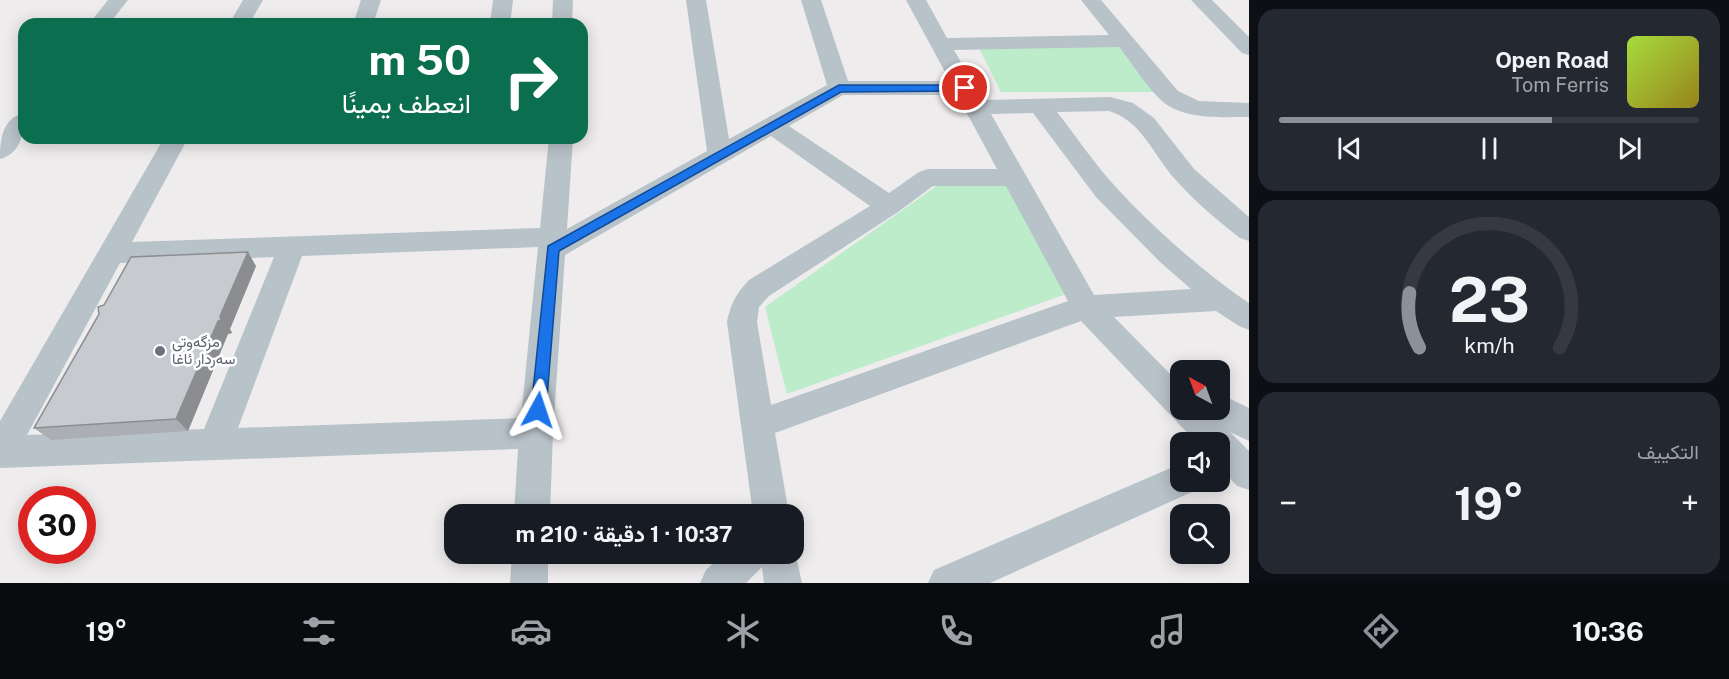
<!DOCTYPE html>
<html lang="ar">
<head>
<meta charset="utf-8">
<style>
	body { margin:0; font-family:"Public Sans",Vazirmatn,sans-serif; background:#242831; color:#f1f3f6; direction:rtl; height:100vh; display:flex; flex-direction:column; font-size:22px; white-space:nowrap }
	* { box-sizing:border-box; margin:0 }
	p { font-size:20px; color:#9ea1a6 }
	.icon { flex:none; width:33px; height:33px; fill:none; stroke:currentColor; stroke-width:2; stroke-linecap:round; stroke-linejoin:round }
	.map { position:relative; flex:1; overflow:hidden; direction:ltr }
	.details { display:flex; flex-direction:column; gap:9px; padding:9px; background:#0d0f14; width:480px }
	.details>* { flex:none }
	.hud { position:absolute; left:18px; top:18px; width:570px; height:126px; border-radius:18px; box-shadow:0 3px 15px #0003; direction:rtl; background:#0b6e4f; color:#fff; overflow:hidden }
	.needle { width:39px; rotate:319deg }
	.buttons { position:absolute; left:1170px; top:360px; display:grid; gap:12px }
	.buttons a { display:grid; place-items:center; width:60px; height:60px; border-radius:12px; background:#171b24; box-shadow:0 3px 15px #0003; font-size:30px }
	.speed { position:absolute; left:18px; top:486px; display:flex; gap:12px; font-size:30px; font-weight:700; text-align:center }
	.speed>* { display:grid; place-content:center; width:78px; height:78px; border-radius:50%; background:#171b24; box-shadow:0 3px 15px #0003; line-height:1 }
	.speed .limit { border:9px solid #d22; background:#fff; color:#111 }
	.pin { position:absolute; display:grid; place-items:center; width:51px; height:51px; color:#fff; margin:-26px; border:3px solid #fff; border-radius:50%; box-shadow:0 2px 6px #0007 }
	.me { position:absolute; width:66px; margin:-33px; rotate:5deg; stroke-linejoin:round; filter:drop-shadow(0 0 4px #0008) }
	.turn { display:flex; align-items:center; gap:21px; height:126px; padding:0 18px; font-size:27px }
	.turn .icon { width:78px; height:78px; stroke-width:2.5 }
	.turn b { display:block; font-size:42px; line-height:51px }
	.big { font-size:45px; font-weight:700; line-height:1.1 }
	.details .tile { flex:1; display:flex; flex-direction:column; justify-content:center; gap:9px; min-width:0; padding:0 21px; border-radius:18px; background:#242831 }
	.details .dial { align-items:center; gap:0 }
	.dial svg { height:156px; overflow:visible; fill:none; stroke:#363941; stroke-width:7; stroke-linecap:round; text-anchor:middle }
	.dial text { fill:#f1f3f6; stroke:none }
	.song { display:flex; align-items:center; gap:18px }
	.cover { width:72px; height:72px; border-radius:9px; background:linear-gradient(135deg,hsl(80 70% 55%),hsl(50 70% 35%)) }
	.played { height:6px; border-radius:3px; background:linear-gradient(90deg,#8c9099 65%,#363941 65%) }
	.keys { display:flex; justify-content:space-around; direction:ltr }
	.heat { display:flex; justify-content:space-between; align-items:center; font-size:33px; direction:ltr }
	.trip { position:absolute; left:444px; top:504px; width:360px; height:60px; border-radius:18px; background:#171b24; box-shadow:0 3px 15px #0003; font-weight:700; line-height:60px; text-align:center; direction:rtl }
	.tabs { display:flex; height:96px; justify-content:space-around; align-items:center; background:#090b0e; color:#9ea1a6 }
	.tabs .icon { width:42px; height:42px }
	.tabs .active { color:#8c9099 }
	.tabs b { font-size:27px; color:#f1f3f6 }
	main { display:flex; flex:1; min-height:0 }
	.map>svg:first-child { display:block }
</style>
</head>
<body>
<main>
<section class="details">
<div class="tile">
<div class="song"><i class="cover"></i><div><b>Open Road</b><p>Tom Ferris</p></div></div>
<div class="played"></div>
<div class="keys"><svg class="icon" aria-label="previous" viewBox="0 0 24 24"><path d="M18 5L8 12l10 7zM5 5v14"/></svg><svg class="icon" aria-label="pause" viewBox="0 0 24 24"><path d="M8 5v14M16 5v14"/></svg><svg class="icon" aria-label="next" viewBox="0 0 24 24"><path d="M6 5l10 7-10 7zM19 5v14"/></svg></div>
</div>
<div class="tile dial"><svg viewBox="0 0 100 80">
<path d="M14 69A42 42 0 1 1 86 69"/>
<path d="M14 69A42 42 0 0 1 9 41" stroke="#8c9099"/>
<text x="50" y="56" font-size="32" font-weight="700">23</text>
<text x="50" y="72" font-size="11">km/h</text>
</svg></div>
<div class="tile"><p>التكييف</p>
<div class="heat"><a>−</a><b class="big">19°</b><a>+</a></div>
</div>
</section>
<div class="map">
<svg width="1249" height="583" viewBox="0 0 1249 583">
	<rect width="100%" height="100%" fill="#efeced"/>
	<!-- green -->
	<path fill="#bcecc9" d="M1117 45 1155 92H1001L979 48Z
		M1021 183 1080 289 787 394 765 307 938 185Z"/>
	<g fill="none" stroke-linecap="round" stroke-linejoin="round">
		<!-- street -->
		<path fill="#b8c2c9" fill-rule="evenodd" d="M108 0H128L109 24H89Z
			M243 0H263L249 24H229Z
			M361 0H381L373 24H353Z
			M493 0H513L510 24H490Z
			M553 0H573L572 24H552Z
			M686 0H706L729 139 827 85 801 0H821L848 81H950L906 0H926L947 38 1109 35 1081 0H1101L1178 91 1199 101 1249 103V117C1221 117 1186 120 1163 102 1148 89 1132 63 1119 47L954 50 983 100 1110 97 1133 103 1154 118 1194 169 1249 217V241L1240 238C1217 220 1194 201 1175 179 1153 155 1142 121 1109 111L1057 112C1076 136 1093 162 1114 185 1150 225 1204 273 1249 303V330L1239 326 1216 311 1114 317 1180 384V410H1220V394L1249 408V441L1230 432 1249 451V490L1237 486 1220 468V442H1196L1081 321 775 433 789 514H753L727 322C731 303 736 294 749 280L870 206 771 136 565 255 553 433 550 514H514L518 449 0 468V421L164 138H188L132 242 540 228 549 138H573L567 229 707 151ZM843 95H957L997 169H928L919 172 889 193 789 126ZM1033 113 1096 197 1160 262 1191 289 1094 295 991 114ZM933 186H1006L1068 301 771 405 757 322 759 307 769 296 898 212ZM538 247 521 418 238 428 302 256ZM274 257 204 429 27 435 120 263Z
			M1191 0H1212L1249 37V55L1242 53Z
			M24 113C24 132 22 153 0 159 0 140 2 118 24 113Z
			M1180 464V482H1197L1192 492 990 583H928L934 570Z
			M794 547 802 583H764L762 567 746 583H700L706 570 723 554H794Z
			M512 554H548V583H510Z"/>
	</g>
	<!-- wall -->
	<path fill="#abaeb2" d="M256 266 230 329 232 333 228 334 188 431 51 440 34 428 104 305Z"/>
	<!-- shaded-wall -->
	<path fill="#8b8d91" d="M248 252 256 266 230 329 232 333 228 334 188 431 176 419Z"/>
	<!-- building -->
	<path fill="#c7cacf" stroke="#8b8d91" stroke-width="1.5" d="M248 252 220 316 221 320 218 321 176 419 34 428 99 314 98 307 104 305 131 257Z"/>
	<!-- route -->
	<path fill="#1a73e8" stroke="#114b97" stroke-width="1.5" d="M839 85H965L970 88 965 91 841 92 559 251 546 410 544 415 538 417 533 415 531 410 548 246Z"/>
	<!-- markers -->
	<circle fill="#6b7280" stroke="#fff" stroke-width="2" cx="160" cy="351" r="6"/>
	<g text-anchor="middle" stroke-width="5" stroke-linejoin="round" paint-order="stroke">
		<!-- worship labels -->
		<g font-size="15" fill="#5b616d" stroke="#fff" text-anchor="start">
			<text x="172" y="347">مزگەوتی<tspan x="172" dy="17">سەردار ئاغا</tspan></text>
		</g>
	</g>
</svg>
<div class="buttons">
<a><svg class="needle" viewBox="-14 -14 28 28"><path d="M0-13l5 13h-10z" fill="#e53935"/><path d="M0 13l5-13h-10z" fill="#9ea1a6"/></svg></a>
<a><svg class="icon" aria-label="sound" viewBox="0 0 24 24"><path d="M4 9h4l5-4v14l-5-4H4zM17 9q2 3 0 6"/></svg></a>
<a><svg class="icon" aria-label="search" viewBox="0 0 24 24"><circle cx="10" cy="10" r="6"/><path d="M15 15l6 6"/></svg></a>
</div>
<div class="speed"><div class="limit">30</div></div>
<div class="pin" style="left:965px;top:88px;background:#d93025"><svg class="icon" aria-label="arrive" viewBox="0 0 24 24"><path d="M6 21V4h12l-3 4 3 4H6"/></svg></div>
<svg class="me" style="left:538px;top:410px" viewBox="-20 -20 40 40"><path d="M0-17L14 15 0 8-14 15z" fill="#1a73e8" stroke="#fff" stroke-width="4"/></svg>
<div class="trip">10:37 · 1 دقيقة · 210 m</div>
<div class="hud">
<div class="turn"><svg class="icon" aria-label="right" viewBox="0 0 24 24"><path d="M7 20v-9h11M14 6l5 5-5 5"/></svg><div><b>50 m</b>انعطف يمينًا</div></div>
</div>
</div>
</main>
<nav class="tabs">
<b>10:36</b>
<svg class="icon active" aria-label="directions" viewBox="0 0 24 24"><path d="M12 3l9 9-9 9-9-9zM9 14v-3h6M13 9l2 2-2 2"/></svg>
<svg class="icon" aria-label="music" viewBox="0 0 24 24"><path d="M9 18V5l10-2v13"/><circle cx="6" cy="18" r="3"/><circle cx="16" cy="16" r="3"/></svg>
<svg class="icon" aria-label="phone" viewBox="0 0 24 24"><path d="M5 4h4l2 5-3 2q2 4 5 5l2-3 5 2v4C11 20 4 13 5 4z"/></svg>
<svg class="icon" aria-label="climate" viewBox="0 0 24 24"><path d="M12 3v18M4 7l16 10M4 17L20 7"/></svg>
<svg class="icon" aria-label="car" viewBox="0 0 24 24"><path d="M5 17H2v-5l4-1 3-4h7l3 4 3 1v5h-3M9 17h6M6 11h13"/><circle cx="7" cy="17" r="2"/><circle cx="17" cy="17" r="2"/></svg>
<svg class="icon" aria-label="filters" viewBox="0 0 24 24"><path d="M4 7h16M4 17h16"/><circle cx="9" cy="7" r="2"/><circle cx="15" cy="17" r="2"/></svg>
<b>19°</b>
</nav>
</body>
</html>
